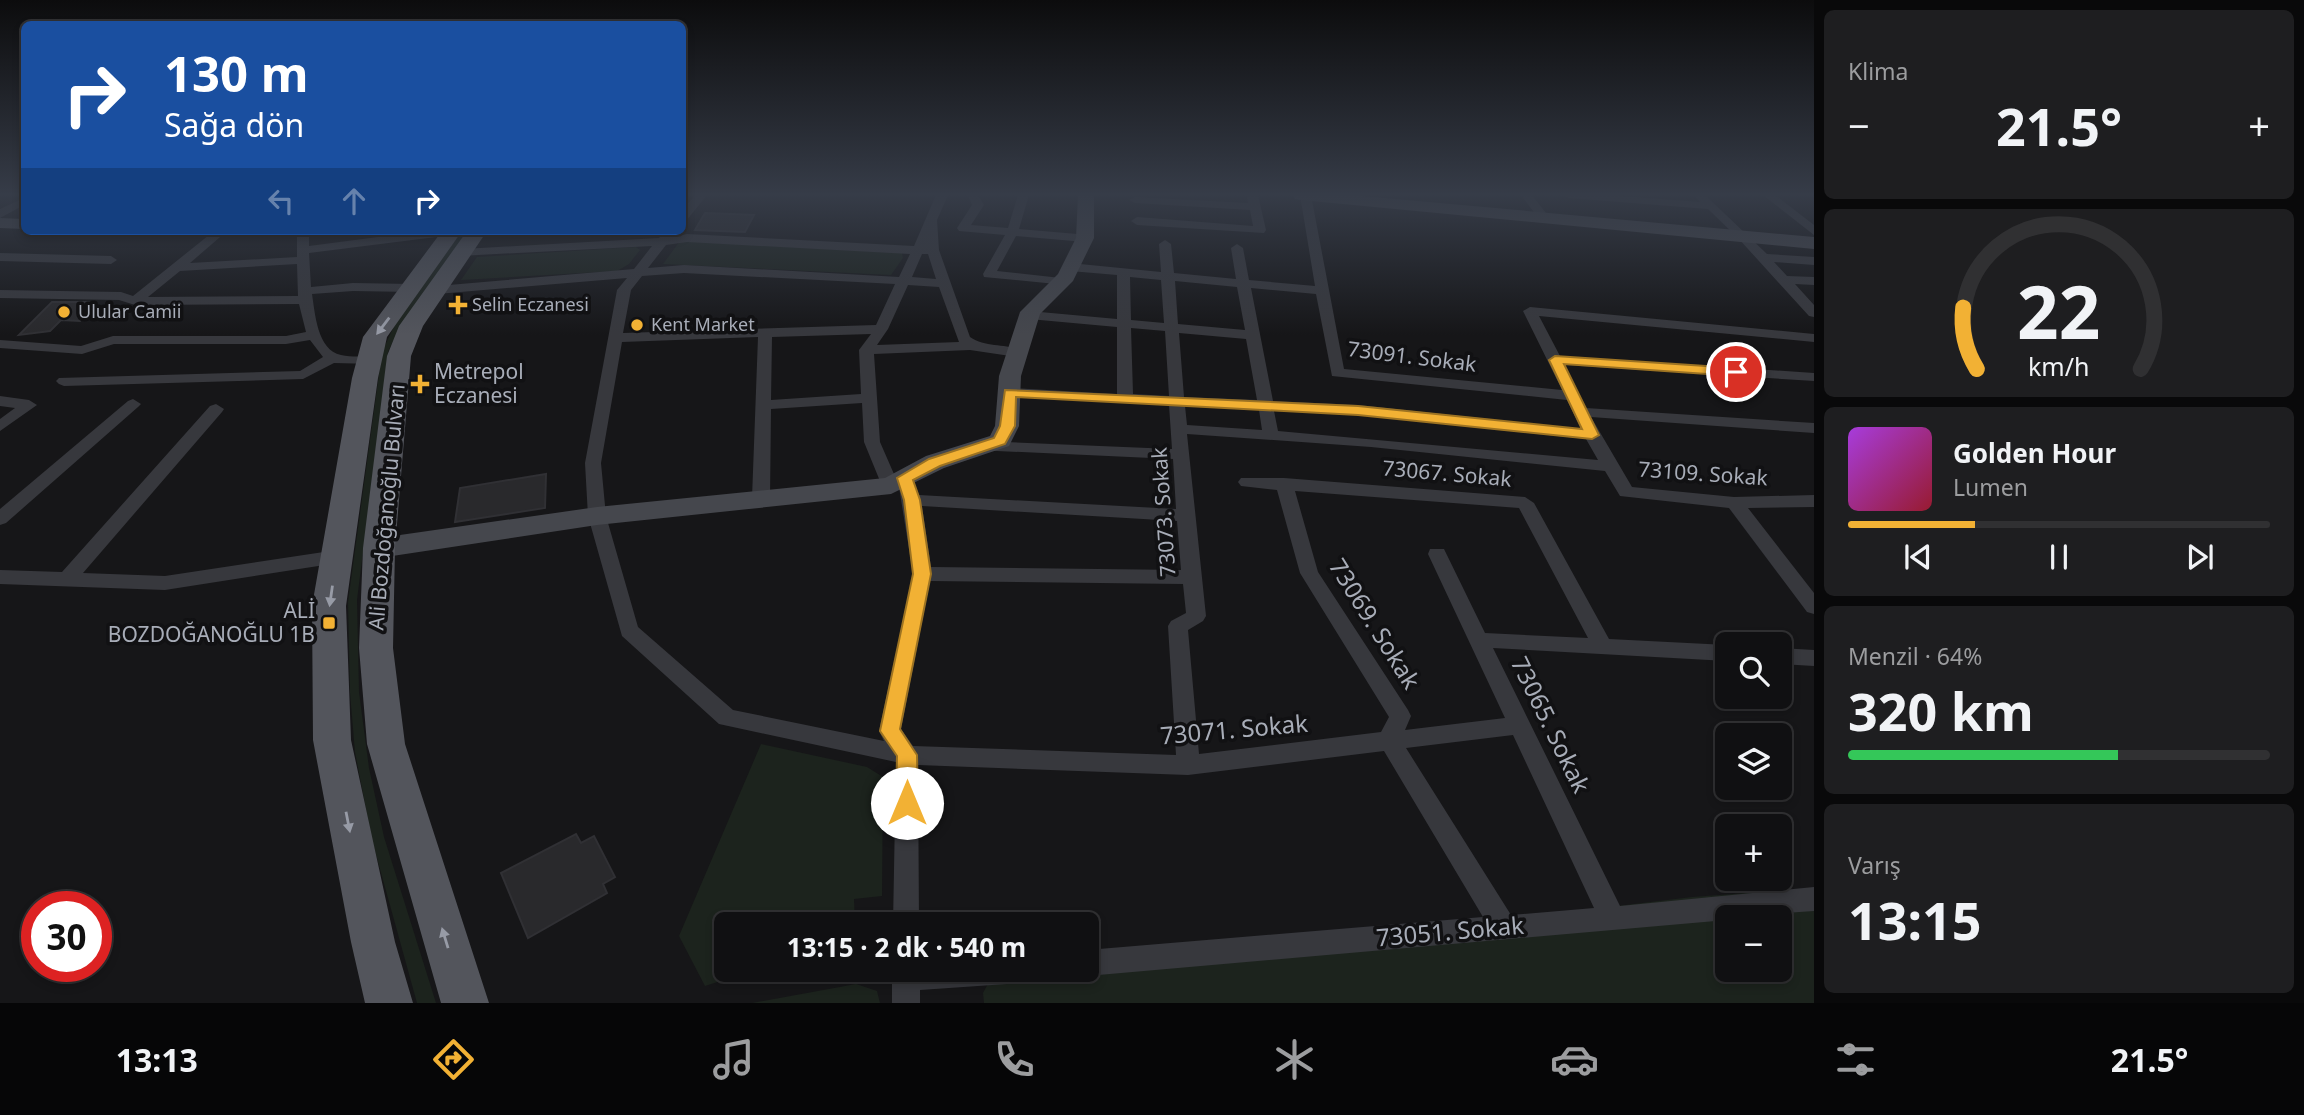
<!DOCTYPE html>
<html lang="tr">
<head>
<meta charset="utf-8">
<style>
	body { margin:0; font-family:"Noto Sans",sans-serif; background:#1e1e20; color:#f1f3f6; height:100vh; display:flex; flex-direction:column; font-size:26px; white-space:nowrap }
	* { box-sizing:border-box; margin:0 }
	p { font-size:23px; color:#9c9d9f }
	.icon { flex:none; width:38px; height:38px; fill:none; stroke:currentColor; stroke-width:2; stroke-linecap:round; stroke-linejoin:round }
	.map { position:relative; flex:1; overflow:hidden }
	.details { display:flex; flex-direction:column; gap:10px; padding:10px; background:#09090a; width:490px }
	.details>* { flex:none }
	.hud { position:absolute; left:21px; top:21px; width:665px; height:214px; border-radius:10px; box-shadow:0 4px 10px #0003,0 0 0 2px #303032; background:#1a4fa0; color:#fff; overflow:hidden }
	.controls { position:absolute; left:1715px; top:632px; display:grid; gap:14px }
	.controls a { display:grid; place-items:center; width:77px; height:77px; border-radius:10px; background:#101012; box-shadow:0 4px 10px #0003,0 0 0 2px #303032; font-size:35px }
	.speed { position:absolute; left:21px; top:891px; display:flex; gap:14px; font-size:35px; font-weight:700; text-align:center }
	.speed>* { display:grid; place-content:center; width:91px; height:91px; border-radius:50%; background:#101012; box-shadow:0 4px 10px #0003,0 0 0 2px #303032; line-height:1 }
	.speed .limit { border:10px solid #d22; background:#fff; color:#111 }
	.pin { position:absolute; display:grid; place-items:center; width:60px; height:60px; color:#fff; margin:-30px; border:4px solid #fff; border-radius:50%; box-shadow:0 2px 7px #0007 }
	.me { position:absolute; width:77px; margin:-38px; rotate:0deg; stroke-linejoin:round; filter:drop-shadow(0 0 5px #0008) }
	.turn { display:flex; align-items:center; gap:24px; height:147px; padding:0 28px; font-size:32px }
	.turn .icon { width:91px; height:91px; stroke-width:2.5 }
	.turn b { display:block; font-size:49px; line-height:60px }
	.lanes { display:flex; align-items:center; height:66px; padding:0 28px; background:#0003; justify-content:center; gap:35px; direction:ltr }
	.lanes .off { opacity:.35 }
	.big { font-size:52px; font-weight:700; line-height:1.1 }
	.details .widget { flex:1; display:flex; flex-direction:column; justify-content:center; gap:10px; min-width:0; padding:0 24px; border-radius:10px; background:#1e1e20 }
	.details .dial { align-items:center; gap:0 }
	.dial svg { height:182px; overflow:visible; fill:none; stroke:#303032; stroke-width:7; stroke-linecap:round; text-anchor:middle }
	.dial text { fill:#f1f3f6; stroke:none }
	.song { display:flex; align-items:center; gap:21px }
	.cover { width:84px; height:84px; border-radius:10px; background:linear-gradient(135deg,hsl(280 70% 55%),hsl(350 70% 35%)) }
	.played { height:7px; border-radius:4px; background:linear-gradient(90deg,#f2b134 30%,#303032 30%) }
	.keys { display:flex; justify-content:space-around; direction:ltr }
	.heat { display:flex; justify-content:space-between; align-items:center; font-size:38px; direction:ltr }
	.charge { height:10px; border-radius:5px; background:linear-gradient(90deg,#34c759 64%,#303032 0) }
	.trip { position:absolute; left:714px; top:912px; width:385px; height:70px; border-radius:10px; background:#101012; box-shadow:0 4px 10px #0003,0 0 0 2px #303032; font-weight:700; line-height:70px; text-align:center }
	.tabs { display:flex; height:112px; justify-content:space-around; align-items:center; background:#060607; color:#9c9d9f }
	.tabs .icon { width:49px; height:49px }
	.tabs .active { color:#f2b134 }
	.tabs b { font-size:32px; color:#f1f3f6 }
	main { display:flex; flex:1; min-height:0 }
	.map>svg:first-child { display:block }
</style>
</head>
<body>
<main>
<div class="map">
<svg width="1814" height="1003" viewBox="0 0 1814 1003">
	<rect width="100%" height="100%" fill="#161618"/>
	<!-- green -->
	<path fill="#1c231d" fill-rule="evenodd" d="M461 231H466C445 275 408 308 388 352L357 600 359 692 369 768 384 837 436 1003H417L372 840 355 752 350 693 348 602 382 352 395 324Z
		M680 241 902 253 903 258 891 275 663 264Z
		M636 247 640 250 629 264 617 271 461 280 477 257Z
		M761 744 867 767 883 777 882 896 854 899 855 924H726V970H754L705 986 679 936Z
		M1814 888V1003H984L983 993 989 982 1692 897ZM1727 917H1780V970H1727Z
		M856 984 877 991 880 1003H752Z"/>
	<!-- building -->
	<path fill="#29292c" stroke="#303034" stroke-width="2" d="M705 213 754 215 745 232 695 230Z
		M52 302H91L80 321 61 320 50 331 19 335Z
		M546 474 545 508 455 522 460 488Z
		M576 834 581 843 594 836 615 877 603 884 607 893 528 938 501 873Z"/>
	<g fill="none" stroke-linecap="round" stroke-linejoin="round">
		<!-- street -->
		<path fill="#37383d" fill-rule="evenodd" d="M695 195H707L686 221 682 222V211Z
			M936 195H948L937 220 939 250 970 337C987 349 1011 342 1024 353L1017 357 970 350 874 354 880 442 897 481 899 474H911L919 495 1176 509 1173 459 976 450 974 446 982 441 1172 449 1169 405 1005 396 1002 393 1005 390 1010 388 1117 394V327L1029 319 1022 315 1029 311 1117 319V275L1070 271 1064 267 1070 263 1161 272 1159 244 1165 240 1171 244 1174 273 1236 279 1231 248 1237 244 1243 248 1249 280 1315 286 1300 195H1311L1344 369 1562 390 1523 311 1530 307 1814 334V342L1539 316 1560 356 1814 373V381L1564 365 1586 408 1814 423V433L1591 417 1632 487 1734 497 1814 495V507L1748 508 1814 593V614L1807 612 1729 508 1620 496 1605 471 1371 447 1187 434 1206 616 1203 621 1188 630 1199 754 1381 732 1389 717 1300 573 1277 490 1241 486 1238 482 1241 478H1284L1525 497 1534 503 1609 639 1727 645V661L1493 648 1620 906 1814 887V911L1727 917V920L1087 976 1078 972 1076 970H1087V950L1483 917 1384 751 1188 775 918 765 919 924H893L896 762 719 724 622 636 588 516 585 463 617 290 627 278 437 294 430 290 437 286 634 269 652 246 459 256 457 253 463 249 659 238 665 231H677L673 237 687 234 914 246ZM687 242 910 254 899 277 684 265 648 268 666 245ZM922 254H928L936 279 912 277ZM684 273 895 284 876 325 623 333 631 290 642 276ZM1130 277 1161 280 1164 323 1131 320ZM1175 281 1237 287 1245 330 1178 324ZM908 285 939 287 959 342 877 345 888 329ZM1251 288 1316 294 1332 376 1567 400 1581 429 1358 405 1273 401ZM1131 328 1165 331 1169 396 1133 394ZM1179 333 1246 339 1257 400 1184 397ZM871 334 859 350 861 394 771 400 772 337ZM758 337 752 498 755 502H767L770 498 771 409 862 403 864 442 882 486 891 492 899 487 913 574 879 731 884 741 733 710 638 627 606 516 601 463 622 342ZM1185 406 1259 410 1262 430 1187 425ZM1274 411 1358 415 1586 439 1598 460 1278 431ZM1295 491 1519 508 1588 638 1485 633 1444 549H1430L1428 554 1505 718 1405 730 1411 716 1408 710 1318 572ZM922 506 1177 521 1181 570 931 567ZM930 581 1183 584 1186 613 1171 621 1168 626 1176 755 913 746 901 729ZM1513 735 1594 908 1511 915 1406 748Z
			M968 195H978L984 205 971 225 1008 228 1018 195H1029L1019 229 1089 235 1091 238 1085 242 1016 236 997 271 1061 278 1068 282 1066 285 984 277 983 274 1005 235 959 231 957 228 972 205Z
			M1247 195H1258L1266 230 1264 233 1137 225 1131 221 1137 217 1253 226 1250 210 1135 203 1129 200 1135 197 1248 203Z
			M1521 195H1532L1549 217 1547 219H1539Z
			M1563 195H1608L1700 202 1694 195H1705L1767 254 1814 257V265L1774 262 1787 276 1814 277V285L1795 284 1814 305V317L1809 316 1738 238 1708 209 1569 198Z
			M1763 195H1775L1814 225V235Z
			M24 198V205L0 218V209Z
			M214 231H227L190 263 297 257V231H309V246L424 231H458L452 235 309 253 311 287 353 283 412 284 419 288 412 292 353 291 312 294C315 313 317 350 341 355 352 358 363 355 374 358L376 361 374 364 334 363 303 379 64 386 59 384 56 381 59 378 300 371 323 357 310 340 286 344H114L82 354 0 348V340L81 346 113 336H286L306 332 299 304 135 305 119 300 0 298V290L121 292 133 296ZM297 264 298 296 148 297 180 271Z
			M0 253 111 256 117 260 111 264 0 261Z
			M0 396 29 400 37 405 0 431V419L15 408 0 406Z
			M133 399 141 404 138 407 6 523 0 525V509L128 401Z
			M216 404 224 409 222 412 83 573 165 576 337 550 344 552 346 557 344 562 165 590 0 584V570L62 572 210 406Z
			M1780 648 1814 650V666L1780 664Z
			M892 970H1021L1017 980 1007 984 920 990V1003H892Z"/>
		<!-- secondary -->
		<path fill="#45474d" fill-rule="evenodd" d="M1078 195H1094V238L1073 281 1040 314 1021 376 1019 426 1009 446 944 468 891 494 597 525 379 558 369 555 365 548 369 541 379 538 597 507 885 478 926 456 990 436 995 426 999 376 1020 312 1058 274 1076 238Z
			M1293 195H1351L1814 237V249L1301 200 1295 199Z
			M0 218 24 219V229L0 228Z"/>
		<!-- primary -->
		<path fill="#53555c" fill-rule="evenodd" d="M442 231H462L387 337 378 378 346 606 351 740 395 942 413 1003H365L351 942 313 740 312 606 352 378 363 337Z
			M467 231H487L423 326 411 356 395 548 393 648 405 744 489 1003H441L367 744 359 648 363 548 387 356 399 326Z"/>
	</g>
	<!-- one-way arrows -->
	<defs><path id="oneway-solid" d="M-6-.8H1V-3.2L6.5 0L1 3.2V.8H-6Z" transform="scale(1.75)"/></defs>
	<g fill="#979ba6">
		<use href="#oneway-solid" transform="translate(383 326) rotate(127)"/>
		<use href="#oneway-solid" transform="translate(331 596) rotate(98)"/>
		<use href="#oneway-solid" transform="translate(348 822) rotate(79)"/>
		<use href="#oneway-solid" transform="translate(445 938) rotate(-107)"/>
	</g>
	<!-- sky -->
	<linearGradient id="sky" x2="0" y2="1"><stop stop-color="#0c0c0d"/><stop offset="0.58" stop-color="#363c48"/><stop offset="1" stop-color="#363c48" stop-opacity="0"/></linearGradient>
	<rect width="1814" height="335" fill="url(#sky)"/>
	<!-- route -->
	<path fill="#f2b134" stroke="#9d7322" stroke-width="2" d="M1555 356 1736 368 1743 372 1736 376 1564 364 1599 435 1592 439 1358 415 1016 397 1015 426 1005 444 940 466 913 480 920 500 931 574 900 729 917 755 918 803 914 810 907 813 899 810 896 803 897 756 880 731 913 574 904 500 897 478 929 459 994 438 1000 426 1005 390 1358 406 1582 429 1549 360Z"/>
	<!-- markers -->
	<g fill="#f2b134" stroke="#111113" stroke-width="2.5">
		<path d="M454.5 294.5h7v7h7v7h-7v7h-7v-7h-7v-7h7z"/>
		<circle cx="64" cy="312" r="7"/>
		<circle cx="637" cy="325" r="7"/>
		<path d="M416.5 373.5h7v7h7v7h-7v7h-7v-7h-7v-7h7z"/>
		<rect x="322" y="616" width="14" height="14" rx="3.5"/>
	</g>
	<g text-anchor="middle" stroke-width="7" stroke-linejoin="round" paint-order="stroke">
		<!-- far-poi labels -->
		<g font-size="18" fill="#a8adb8" stroke="#111113" text-anchor="start">
			<text x="472" y="311">Selin Eczanesi</text>
			<text x="78" y="318">Ulular Camii</text>
			<text x="651" y="331">Kent Market</text>
		</g>
		<!-- street labels -->
		<g font-size="21" fill="#a8adb8" stroke="#111113">
			<text transform="translate(1412 357) rotate(7)" y="7">73091. Sokak</text>
			<text transform="translate(1447 474) rotate(5)" y="7">73067. Sokak</text>
			<text transform="translate(1703 474) rotate(4)" y="7">73109. Sokak</text>
			<text transform="translate(387 507) rotate(-85)" y="7">Ali Bozdoğanoğlu Bulvarı</text>
			<text transform="translate(1164 512) rotate(-94)" y="7">73073. Sokak</text>
		</g>
		<!-- poi labels -->
		<g font-size="21" fill="#a8adb8" stroke="#111113" text-anchor="start">
			<text x="434" y="379">Metrepol<tspan x="434" dy="24">Eczanesi</tspan></text>
			<text x="315" y="618" text-anchor="end">ALİ<tspan x="315" dy="24">BOZDOĞANOĞLU 1B</tspan></text>
		</g>
		<!-- near-street labels -->
		<g font-size="24" fill="#a8adb8" stroke="#111113">
			<text transform="translate(1374 624) rotate(58)" y="8">73069. Sokak</text>
			<text transform="translate(1550 725) rotate(64)" y="8">73065. Sokak</text>
			<text transform="translate(1234 730) rotate(-5)" y="8">73071. Sokak</text>
			<text transform="translate(1450 932) rotate(-5)" y="8">73051. Sokak</text>
		</g>
	</g>
</svg>
<div class="controls">
<a><svg class="icon" aria-label="search" viewBox="0 0 24 24"><circle cx="10" cy="10" r="6"/><path d="M15 15l6 6"/></svg></a>
<a><svg class="icon" aria-label="layers" viewBox="0 0 24 24"><path d="M12 4l9 5-9 5-9-5zM3 14l9 5 9-5"/></svg></a>
<a>+</a>
<a>−</a>
</div>
<div class="speed"><div class="limit">30</div></div>
<div class="pin" style="left:1736px;top:372px;background:#d93025"><svg class="icon" aria-label="arrive" viewBox="0 0 24 24"><path d="M6 21V4h12l-3 4 3 4H6"/></svg></div>
<svg class="me" style="left:907px;top:803px" viewBox="-20 -20 40 40"><circle r="19" fill="#fff"/><path d="M0-13L10 11 0 6-10 11z" fill="#f2b134"/></svg>
<div class="trip">13:15 · 2 dk · 540 m</div>
<div class="hud">
<div class="turn"><svg class="icon" aria-label="right" viewBox="0 0 24 24"><path d="M7 20v-9h11M14 6l5 5-5 5"/></svg><div><b>130 m</b>Sağa dön</div></div>
<div class="lanes"><svg class="icon off" aria-label="left" viewBox="0 0 24 24"><path d="M17 20v-9H6M10 6l-5 5 5 5"/></svg><svg class="icon off" aria-label="ahead" viewBox="0 0 24 24"><path d="M12 20V5M6 11l6-6 6 6"/></svg><svg class="icon" aria-label="right" viewBox="0 0 24 24"><path d="M7 20v-9h11M14 6l5 5-5 5"/></svg></div>
</div>
</div>
<section class="details">
<div class="widget"><p>Klima</p>
<div class="heat"><a>−</a><b class="big">21.5°</b><a>+</a></div>
</div>
<div class="widget dial"><svg viewBox="0 0 100 80">
<path d="M14 69A42 42 0 1 1 86 69"/>
<path d="M14 69A42 42 0 0 1 8 42" stroke="#f2b134"/>
<text x="50" y="56" font-size="32" font-weight="700">22</text>
<text x="50" y="72" font-size="11">km/h</text>
</svg></div>
<div class="widget">
<div class="song"><i class="cover"></i><div><b>Golden Hour</b><p>Lumen</p></div></div>
<div class="played"></div>
<div class="keys"><svg class="icon" aria-label="previous" viewBox="0 0 24 24"><path d="M18 5L8 12l10 7zM5 5v14"/></svg><svg class="icon" aria-label="pause" viewBox="0 0 24 24"><path d="M8 5v14M16 5v14"/></svg><svg class="icon" aria-label="next" viewBox="0 0 24 24"><path d="M6 5l10 7-10 7zM19 5v14"/></svg></div>
</div>
<div class="widget"><p>Menzil · 64%</p><b class="big">320 km</b><div class="charge"></div></div>
<div class="widget"><p>Varış</p><b class="big">13:15</b></div>
</section>
</main>
<nav class="tabs">
<b>13:13</b>
<svg class="icon active" aria-label="directions" viewBox="0 0 24 24"><path d="M12 3l9 9-9 9-9-9zM9 14v-3h6M13 9l2 2-2 2"/></svg>
<svg class="icon" aria-label="music" viewBox="0 0 24 24"><path d="M9 18V5l10-2v13"/><circle cx="6" cy="18" r="3"/><circle cx="16" cy="16" r="3"/></svg>
<svg class="icon" aria-label="phone" viewBox="0 0 24 24"><path d="M5 4h4l2 5-3 2q2 4 5 5l2-3 5 2v4C11 20 4 13 5 4z"/></svg>
<svg class="icon" aria-label="climate" viewBox="0 0 24 24"><path d="M12 3v18M4 7l16 10M4 17L20 7"/></svg>
<svg class="icon" aria-label="car" viewBox="0 0 24 24"><path d="M5 17H2v-5l4-1 3-4h7l3 4 3 1v5h-3M9 17h6M6 11h13"/><circle cx="7" cy="17" r="2"/><circle cx="17" cy="17" r="2"/></svg>
<svg class="icon" aria-label="filters" viewBox="0 0 24 24"><path d="M4 7h16M4 17h16"/><circle cx="9" cy="7" r="2"/><circle cx="15" cy="17" r="2"/></svg>
<b>21.5°</b>
</nav>
</body>
</html>
